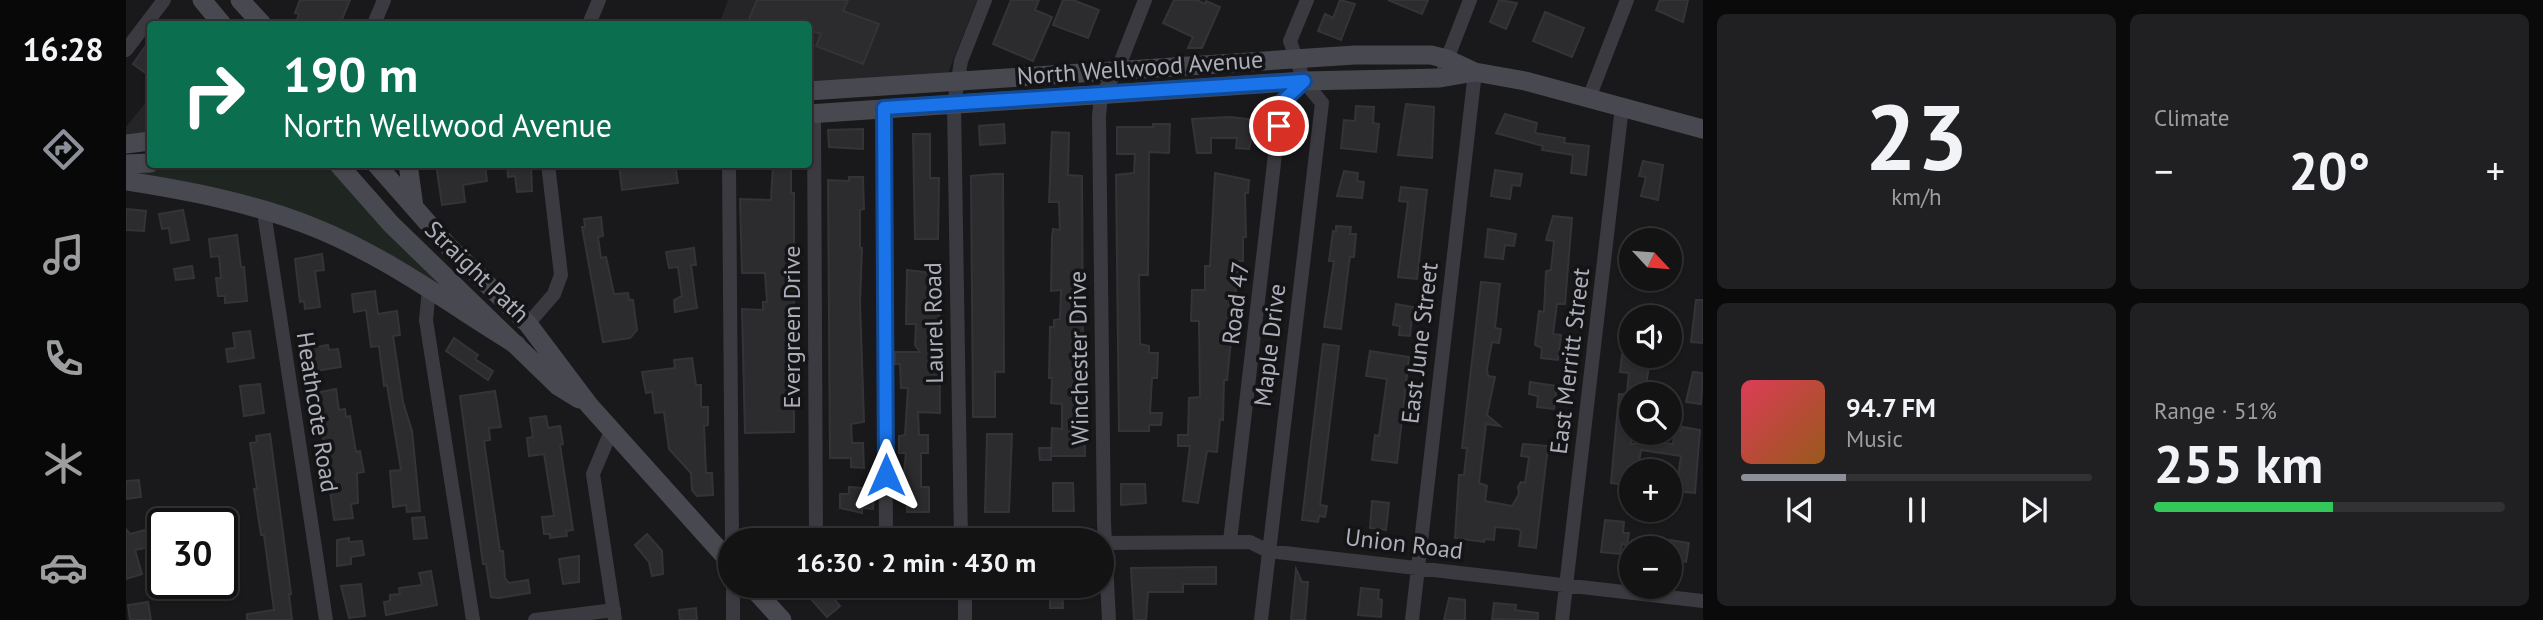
<!DOCTYPE html>
<html lang="en">
<head>
<meta charset="utf-8">
<style>
	body { margin:0; font-family:"PT Sans",sans-serif; background:#202022; color:#f1f3f6; height:100vh; display:flex; flex-direction:column; font-size:26px; white-space:nowrap }
	* { box-sizing:border-box; margin:0 }
	p { font-size:23px; color:#9d9ea0 }
	.icon { flex:none; width:38px; height:38px; fill:none; stroke:currentColor; stroke-width:2; stroke-linecap:round; stroke-linejoin:round }
	.map { position:relative; flex:1; overflow:hidden }
	.side { display:flex; flex-direction:column; gap:14px; padding:14px; background:#0a0a0b; width:840px }
	.side>* { flex:none }
	.hud { position:absolute; left:21px; top:21px; width:665px; height:147px; border-radius:7px; box-shadow:0 2px 5px #0004,0 0 0 2px #323234; background:#0b6e4f; color:#fff; overflow:hidden }
	.needle { width:46px; rotate:116deg }
	.controls { position:absolute; left:1493px; top:228px; display:grid; gap:14px }
	.controls a { display:grid; place-items:center; width:63px; height:63px; border-radius:50%; background:#131314; box-shadow:0 2px 5px #0004,0 0 0 2px #323234; font-size:35px }
	.speed { position:absolute; left:21px; top:508px; display:flex; gap:14px; font-size:35px; font-weight:700; text-align:center }
	.speed>* { display:grid; place-content:center; width:91px; height:91px; border-radius:50%; background:#131314; box-shadow:0 2px 5px #0004,0 0 0 2px #323234; line-height:1 }
	.speed .limit { border:4px solid #111; border-radius:10px; background:#fff; color:#111 }
	.pin { position:absolute; display:grid; place-items:center; width:60px; height:60px; color:#fff; margin:-30px; border:4px solid #fff; border-radius:50%; box-shadow:0 2px 7px #0007 }
	.me { position:absolute; width:77px; margin:-38px; rotate:0deg; stroke-linejoin:round; filter:drop-shadow(0 0 5px #0008) }
	.turn { display:flex; align-items:center; gap:24px; height:147px; padding:0 21px; font-size:32px }
	.turn .icon { width:91px; height:91px; stroke-width:2.5 }
	.turn b { display:block; font-size:49px; line-height:60px }
	.big { font-size:52px; font-weight:800; line-height:1.1 }
	.side .tile { flex:1; display:flex; flex-direction:column; justify-content:center; gap:10px; min-width:0; padding:0 24px; border-radius:10px; background:#202022 }
	.side .dial { align-items:center; gap:0 }
	.dial b { font-size:91px; line-height:1 }
	.song { display:flex; align-items:center; gap:21px }
	.cover { width:84px; height:84px; border-radius:10px; background:linear-gradient(135deg,hsl(350 70% 55%),hsl(30 70% 35%)) }
	.played { height:7px; border-radius:4px; background:linear-gradient(90deg,#8c9099 30%,#323234 30%) }
	.keys { display:flex; justify-content:space-around; direction:ltr }
	.heat { display:flex; justify-content:space-between; align-items:center; font-size:38px; direction:ltr }
	.charge { height:10px; border-radius:5px; background:linear-gradient(90deg,#34c759 51%,#323234 0) }
	.side .tiles { flex:1; display:grid; gap:14px; grid-template-columns:repeat(2,1fr) }
	.trip { position:absolute; left:592px; top:528px; width:396px; height:70px; border-radius:35px; background:#131314; box-shadow:0 2px 5px #0004,0 0 0 2px #323234; font-weight:800; line-height:70px; text-align:center }
	main { display:flex; flex:1; min-height:0 }
	.menu { display:flex; flex-direction:column; width:126px; justify-content:space-around; align-items:center; background:#080808; color:#9d9ea0 }
	.menu .icon { width:49px; height:49px }
	.menu .on { color:#8c9099 }
	.menu b { font-size:32px; color:#f1f3f6 }
	.map>svg:first-child { display:block }
</style>
</head>
<body>
<main>
<nav class="menu">
<b>16:28</b>
<svg class="icon on" aria-label="directions" viewBox="0 0 24 24"><path d="M12 3l9 9-9 9-9-9zM9 14v-3h6M13 9l2 2-2 2"/></svg>
<svg class="icon" aria-label="music" viewBox="0 0 24 24"><path d="M9 18V5l10-2v13"/><circle cx="6" cy="18" r="3"/><circle cx="16" cy="16" r="3"/></svg>
<svg class="icon" aria-label="phone" viewBox="0 0 24 24"><path d="M5 4h4l2 5-3 2q2 4 5 5l2-3 5 2v4C11 20 4 13 5 4z"/></svg>
<svg class="icon" aria-label="climate" viewBox="0 0 24 24"><path d="M12 3v18M4 7l16 10M4 17L20 7"/></svg>
<svg class="icon" aria-label="car" viewBox="0 0 24 24"><path d="M5 17H2v-5l4-1 3-4h7l3 4 3 1v5h-3M9 17h6M6 11h13"/><circle cx="7" cy="17" r="2"/><circle cx="17" cy="17" r="2"/></svg>
</nav>
<div class="map">
<svg width="1577" height="620" viewBox="0 0 1577 620">
	<rect width="100%" height="100%" fill="#19191b"/>
	<!-- built -->
	<path fill="#252528" d="M602 0H851L821 76 683 85 682 24H593Z
		M24 97V136L0 139V127Z"/>
	<!-- green -->
	<path fill="#1f2621" d="M80 165H204L352 314 238 244 0 171Z"/>
	<!-- building -->
	<path fill="#2c2c2f" stroke="#343337" stroke-width="2" d="M174 0H224L214 24H182L171 20 173 14 169 13Z
		M631 0H722L717 11 753 24 737 64 690 46 695 34 682 29V24L659 20 657 24H621Z
		M885 0H913L909 10 926 17 907 61 867 44Z
		M937 0H947L973 10 962 38 927 25Z
		M1048 0H1071L1079 4 1080 1 1094 7 1076 48H1062L1067 37 1037 23Z
		M1214 0 1229 4 1215 40 1192 31 1199 14 1207 18Z
		M1262 0H1302L1296 14Z
		M1373 0 1391 3 1380 29 1364 22Z
		M1534 0H1562L1557 22 1530 10Z
		M1419 12 1458 28 1446 57 1407 41Z
		M24 40V76L7 64Z
		M1280 104 1308 107 1306 158 1272 155Z
		M1230 106 1248 107 1247 123 1253 124 1250 152 1215 148 1218 120 1229 121Z
		M1379 114 1411 123 1409 133 1439 138 1438 143 1463 146 1460 175 1445 173 1447 155 1416 150 1417 146 1370 133Z
		M1104 117 1130 120 1123 149 1110 148 1111 138H1085V153H1071L1066 119Z
		M878 124 879 143 854 145 853 126Z
		M1027 124H1044L1043 153 1023 152 1022 275H1013L1014 344 1023 346V353H1032L1031 378H1026L1024 413H1036L1035 425H1023V431H993L990 175 1008 173 1009 154H991V127H1027Z
		M737 129V149L703 147 702 130Z
		M926 132 943 133 942 175 956 176 957 358H953L952 394H958L959 456H925L926 428 936 429V404L925 403 926 378H923L924 327H928V320L934 319 935 290 925 291 926 237 927 229 934 230 933 202H923Z
		M787 134H804V178H813L812 239H789Z
		M1517 161 1537 165 1532 200 1515 196 1520 177 1513 176Z
		M310 164H359L361 181 337 185 339 202 316 205Z
		M381 164H405L406 191 391 192 389 176 382 177Z
		M493 164H549L552 183 496 190Z
		M647 164H665V193H668V432L619 433 616 309 637 310V302H641L639 273H616L614 199 645 200Z
		M1369 170 1396 174 1394 186 1386 185 1384 199 1365 196Z
		M1218 171 1232 173 1231 181 1238 182 1236 198 1211 196Z
		M1089 173 1123 180 1122 193H1119L1120 237H1117V261H1113L1101 380H1098L1097 420 1094 419 1091 452 1081 451 1072 503 1057 501 1064 446H1052V435H1062L1063 398 1074 397 1073 321H1065L1066 290H1079V266H1084Z
		M867 174H877L878 372H869V417H847L845 176Z
		M723 177H737L738 209 734 210V248H736L734 302 738 422 725 424 726 443H737L738 468 725 467V458H704L702 180 723 181Z
		M1275 187 1301 190 1291 279 1272 277 1282 202 1273 201Z
		M0 209 20 211 18 231 0 230Z
		M57 210 63 240 45 243 43 228 36 229 33 214Z
		M1427 216 1446 218 1439 304H1431L1427 334 1435 335 1432 360 1415 358 1416 348 1409 345 1413 311 1418 312 1420 271 1425 270 1428 241 1420 240Z
		M475 217 477 236 472 237 475 258 480 257 488 294 502 293 503 300H507L511 330 504 338 477 342 456 227H459L458 219Z
		M1210 226 1225 227 1224 234H1230L1228 257H1224L1223 263 1215 329 1198 327 1208 261H1203L1207 231 1210 232Z
		M1362 229 1390 234 1388 246 1379 245 1377 259 1359 257Z
		M111 235 115 267H118L121 301 99 303V296H92L90 278H95L93 256 85 257 83 239Z
		M568 248 570 265H565L571 308 549 312 548 300 556 296 552 267 543 268 540 252Z
		M196 254 198 270 189 271 194 307 179 309 178 301 174 302 169 259Z
		M66 266 68 278 50 280 48 269Z
		M781 270 813 274 814 413 792 412 793 435H802V453H795V487H803V512H781L782 491H776L780 453H773V436L779 435 782 388H775L774 364H769V352H794L789 345 790 324H780Z
		M1355 282 1374 284 1369 328 1375 329 1373 343 1366 342 1361 369 1362 376 1369 377 1361 415 1374 426 1360 424 1353 483 1361 486 1359 501 1386 506 1393 494 1392 487 1395 482 1399 483 1403 457 1395 456 1397 444 1422 446 1410 548 1393 546 1395 531 1392 529 1369 527 1368 540 1359 539 1358 542 1329 538 1333 475H1338L1341 448H1336Z
		M249 291 252 314 271 311 274 335 267 336 277 402 286 431 294 511 281 512 280 505 267 507 264 471 275 470 261 385 258 386 253 346 245 347 240 310 228 312 226 294Z
		M1570 300H1577V343L1565 342Z
		M1270 304 1287 307 1284 336 1273 335 1274 326 1267 325Z
		M124 331 128 358 102 362 100 349 109 348 107 333Z
		M328 338 352 355 349 359 367 371 362 380 320 351Z
		M1197 344 1213 346 1194 505 1201 506 1199 517 1193 516 1192 522 1176 520Z
		M202 345 203 350 212 349 215 367 189 371 185 348Z
		M1244 351 1283 357 1271 463 1246 460 1249 435 1253 436 1261 379 1240 376Z
		M1496 355 1524 359 1519 393 1501 392 1503 373 1494 372Z
		M566 358 570 385H575V407H582V425L578 426 580 473H586L587 495 571 496 566 490 565 473 543 449 538 412 529 413 526 392 520 393 516 372 549 368 548 360Z
		M1567 372 1577 373 1575 404 1560 402Z
		M1404 382 1431 386 1428 409 1411 407 1412 396 1403 394Z
		M134 384 138 413 118 416 114 386Z
		M210 389 213 410 219 409 220 417 224 416 230 452 234 451 238 472 231 473 232 503 225 504 227 518 208 520 192 400H195L194 392Z
		M369 391 375 427 363 428 364 440 358 441 374 551H377L379 578 383 583 402 580 404 593 373 598 365 597 360 564H357L334 396Z
		M1493 394 1505 395V444H1510L1511 441 1547 444 1549 430 1555 431 1556 427 1574 430 1569 493 1550 491 1555 456 1515 450 1512 468 1502 467 1499 485 1485 483Z
		M420 416 422 428 434 426 437 444 434 445 447 530 440 531 441 536 424 538V534H418L416 517 428 516 418 454 403 456 401 438 407 437 404 418Z
		M144 434 165 594H163L166 620H121V614L148 610 138 535H135L128 489H131L124 443 131 442 130 436Z
		M861 434H886L883 512H859Z
		M913 448H925V460H914Z
		M13 480 15 497 0 499V481Z
		M927 483H947L948 511H927Z
		M995 484H1019L1020 503 995 505Z
		M723 487 737 488V493L748 494 747 509 736 508V513L714 508V494H723Z
		M1246 501 1263 503 1260 530 1244 528Z
		M298 517 301 538 288 539 286 518Z
		M1479 520 1498 522 1497 533H1503L1501 545 1496 544 1494 554 1475 552Z
		M0 529 4 534 19 530 23 547 9 550 16 574 0 579Z
		M521 534 536 551 537 574 526 576 523 562 509 545Z
		M223 538V542L236 541 238 555 225 557V564L211 566V540Z
		M1544 540 1563 543 1560 562 1544 560Z
		M453 556V582L437 584 433 559Z
		M37 566V599H31L26 568Z
		M1090 567V584H1057V592H1022L1020 620H1008L1005 568Z
		M1170 569 1176 582H1182L1179 620H1165Z
		M305 571 311 605 260 615 258 602 264 601V595L274 594 273 588 296 585 293 573Z
		M235 584 239 616 223 618 215 586Z
		M684 586H698L714 606 701 617 678 591Z
		M924 586H936L937 608H924Z
		M1235 588 1253 590 1252 599 1256 600 1255 617 1232 615Z
		M1323 598 1339 600V620H1318Z
		M22 602 25 620H4L2 605Z
		M1368 603 1390 605 1389 610 1412 613V620L1366 619Z
		M570 608 571 620H554L553 610Z"/>
	<g fill="none" stroke-linecap="round" stroke-linejoin="round">
		<!-- minor -->
		<path stroke="#3a3a40" stroke-width="14" d="M248 24 258 0
			M463 24 473 0
			M0 50 38 0
			M1318 67 1344 0
			M1463 98 1501 0
			M758 108 760 541
			M688 113 690 540
			M603 164 606 541
			M138 212 200 620
			M303 289 300 320 347 620
			M402 324 428 294 435 275 422 164
			M486 429 467 474 489 620
			M835 541 828 104 835 61 859 0
			M1104 541 1155 103 1178 81
			M975 543 1124 542 1142 551 1577 601
			M607 586V620
			M409 620 488 610
			M839 620V586
			M983 620 978 522 973 116 975 95 991 71 1019 0
			M1135 620 1196 103 1178 81 1164 41 1181 0
			M1286 620 1349 72
			M1436 620 1496 107"/>
		<!-- secondary -->
		<path stroke="#484950" stroke-width="19" d="M76 0 96 24
			M114 0 136 24
			M682 91 1229 55H1305L1321 59 1349 72 1399 81 1577 129
			M682 114 1178 81 1314 78 1349 72
			M0 144 24 141
			M0 164 24 163
			M212 164 265 224 432 386 453 399
			M250 164 323 247 402 324 463 405 604 562
			M282 164 288 207
			M0 181C64 191 127 203 187 227 260 256 324 304 391 345
			M625 586 656 620"/>
	</g>
	<g fill="none" stroke-linecap="round" stroke-linejoin="round">
		<defs>
			<path id="route" d="M760 475 758 108 1178 81 1155 103 1153 126"/>
		</defs>
		<!-- route casing -->
		<use href="#route" stroke="#114b97" stroke-width="18"/>
		<!-- route -->
		<use href="#route" stroke="#1a73e8" stroke-width="12"/>
	</g>
	<g text-anchor="middle" stroke-width="7" stroke-linejoin="round" paint-order="stroke">
		<!-- street labels -->
		<g font-size="24" fill="#acaeba" stroke="#141416">
			<text transform="translate(1014 68) rotate(-4)" y="8">North Wellwood Avenue</text>
			<text transform="translate(351 272) rotate(44)" y="8">Straight Path</text>
			<text transform="translate(1110 303) rotate(-83)" y="8">Road 47</text>
			<text transform="translate(808 323) rotate(-91)" y="8">Laurel Road</text>
			<text transform="translate(666 327) rotate(-90)" y="8">Evergreen Drive</text>
			<text transform="translate(1294 343) rotate(-83)" y="8">East June Street</text>
			<text transform="translate(1144 345) rotate(-83)" y="8">Maple Drive</text>
			<text transform="translate(953 358) rotate(-91)" y="8">Winchester Drive</text>
			<text transform="translate(1444 361) rotate(-83)" y="8">East Merritt Street</text>
			<text transform="translate(191 412) rotate(81)" y="8">Heathcote Road</text>
			<text transform="translate(1278 544) rotate(7)" y="8">Union Road</text>
		</g>
	</g>
</svg>
<div class="controls">
<a><svg class="needle" viewBox="-14 -14 28 28"><path d="M0-13l5 13h-10z" fill="#e53935"/><path d="M0 13l5-13h-10z" fill="#9d9ea0"/></svg></a>
<a><svg class="icon" aria-label="sound" viewBox="0 0 24 24"><path d="M4 9h4l5-4v14l-5-4H4zM17 9q2 3 0 6"/></svg></a>
<a><svg class="icon" aria-label="search" viewBox="0 0 24 24"><circle cx="10" cy="10" r="6"/><path d="M15 15l6 6"/></svg></a>
<a>+</a>
<a>−</a>
</div>
<div class="speed"><div class="limit">30</div></div>
<div class="pin" style="left:1153px;top:126px;background:#d93025"><svg class="icon" aria-label="arrive" viewBox="0 0 24 24"><path d="M6 21V4h12l-3 4 3 4H6"/></svg></div>
<svg class="me" style="left:760px;top:475px" viewBox="-20 -20 40 40"><path d="M0-17L14 15 0 8-14 15z" fill="#1a73e8" stroke="#fff" stroke-width="4"/></svg>
<div class="trip">16:30 · 2 min · 430 m</div>
<div class="hud">
<div class="turn"><svg class="icon" aria-label="right" viewBox="0 0 24 24"><path d="M7 20v-9h11M14 6l5 5-5 5"/></svg><div><b>190 m</b>North Wellwood Avenue</div></div>
</div>
</div>
<section class="side">
<div class="tiles">
<div class="tile dial"><b>23</b><p>km/h</p></div>
<div class="tile"><p>Climate</p>
<div class="heat"><a>−</a><b class="big">20°</b><a>+</a></div>
</div>
<div class="tile">
<div class="song"><i class="cover"></i><div><b>94.7 FM</b><p>Music</p></div></div>
<div class="played"></div>
<div class="keys"><svg class="icon" aria-label="previous" viewBox="0 0 24 24"><path d="M18 5L8 12l10 7zM5 5v14"/></svg><svg class="icon" aria-label="pause" viewBox="0 0 24 24"><path d="M8 5v14M16 5v14"/></svg><svg class="icon" aria-label="next" viewBox="0 0 24 24"><path d="M6 5l10 7-10 7zM19 5v14"/></svg></div>
</div>
<div class="tile"><p>Range · 51%</p><b class="big">255 km</b><div class="charge"></div></div>
</div>
</section>
</main>
</body>
</html>
